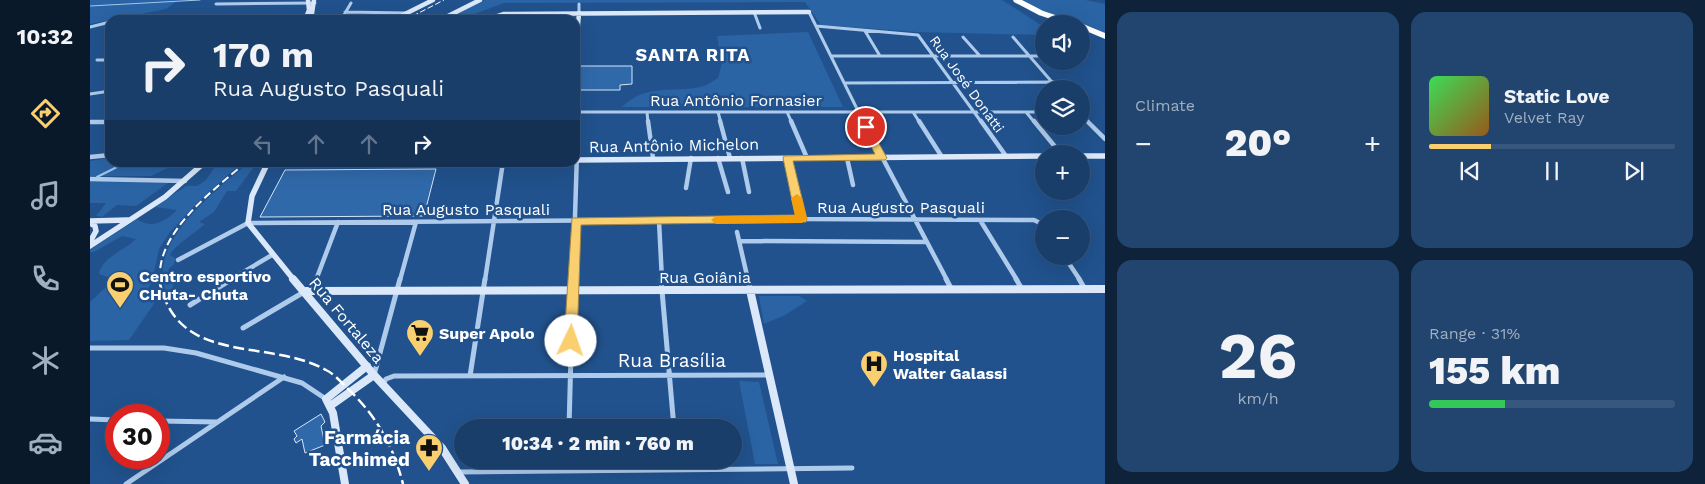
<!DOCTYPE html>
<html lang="en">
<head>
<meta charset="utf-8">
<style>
	body { margin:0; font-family:"Work Sans",sans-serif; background:#224570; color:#f1f3f6; height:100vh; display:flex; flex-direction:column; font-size:19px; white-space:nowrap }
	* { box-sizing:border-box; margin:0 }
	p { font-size:16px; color:#9faec1 }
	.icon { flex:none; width:28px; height:28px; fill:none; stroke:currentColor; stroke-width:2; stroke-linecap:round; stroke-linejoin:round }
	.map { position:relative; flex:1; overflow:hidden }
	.side { display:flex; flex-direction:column; gap:12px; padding:12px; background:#0e223a; width:600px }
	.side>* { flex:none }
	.top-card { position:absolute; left:15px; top:15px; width:475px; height:152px; border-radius:15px; box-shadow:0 5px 20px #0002,0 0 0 1px #37577e; background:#193e6a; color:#f1f3f6; overflow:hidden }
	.tools { position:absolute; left:945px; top:15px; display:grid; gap:10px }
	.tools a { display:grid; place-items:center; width:55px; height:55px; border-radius:50%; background:#193e6a; box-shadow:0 5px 20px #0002,0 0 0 1px #37577e; font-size:25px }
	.speed { position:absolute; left:15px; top:404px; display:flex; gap:10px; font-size:25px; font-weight:700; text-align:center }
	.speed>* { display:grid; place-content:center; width:65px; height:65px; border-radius:50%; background:#193e6a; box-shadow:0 5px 20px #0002,0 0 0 1px #37577e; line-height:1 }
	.speed .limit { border:8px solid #d22; background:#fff; color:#111 }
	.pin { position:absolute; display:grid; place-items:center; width:42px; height:42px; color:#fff; margin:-21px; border:2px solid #fff; border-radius:50%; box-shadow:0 1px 5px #0007 }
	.me { position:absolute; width:55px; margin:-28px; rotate:3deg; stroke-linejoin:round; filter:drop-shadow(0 0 4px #0008) }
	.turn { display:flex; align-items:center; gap:18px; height:105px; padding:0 25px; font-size:22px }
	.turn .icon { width:65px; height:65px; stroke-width:2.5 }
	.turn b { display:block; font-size:35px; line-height:42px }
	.lanes { display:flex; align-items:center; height:48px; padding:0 25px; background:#0003; justify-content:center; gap:25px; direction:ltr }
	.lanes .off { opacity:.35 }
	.big { font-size:38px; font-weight:800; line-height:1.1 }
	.side .widget { flex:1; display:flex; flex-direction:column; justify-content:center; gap:8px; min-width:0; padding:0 18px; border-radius:15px; background:#224570 }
	.side .dial { align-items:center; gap:0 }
	.dial b { font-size:65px; line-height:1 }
	.song { display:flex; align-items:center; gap:15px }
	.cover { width:60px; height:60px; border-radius:8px; background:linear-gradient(135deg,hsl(130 70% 55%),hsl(30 70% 35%)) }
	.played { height:5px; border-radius:2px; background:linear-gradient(90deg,#f9cf70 25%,#37577e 25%) }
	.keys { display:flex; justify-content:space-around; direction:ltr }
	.heat { display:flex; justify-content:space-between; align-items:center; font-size:28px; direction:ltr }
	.charge { height:8px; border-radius:4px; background:linear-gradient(90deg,#34c759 31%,#37577e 0) }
	.side .tiles { flex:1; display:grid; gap:12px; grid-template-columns:repeat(2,1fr) }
	.trip { position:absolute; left:364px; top:419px; width:288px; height:50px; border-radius:25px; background:#193e6a; box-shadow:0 5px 20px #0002,0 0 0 1px #37577e; font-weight:800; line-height:50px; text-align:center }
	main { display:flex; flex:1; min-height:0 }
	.dock { display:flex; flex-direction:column; width:90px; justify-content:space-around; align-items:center; background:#0a192a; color:#9faec1 }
	.dock .icon { width:35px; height:35px }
	.dock .active { color:#f9cf70 }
	.dock b { font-size:22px; color:#f1f3f6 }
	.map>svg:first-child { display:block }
</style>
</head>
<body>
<main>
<nav class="dock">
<b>10:32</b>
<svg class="icon active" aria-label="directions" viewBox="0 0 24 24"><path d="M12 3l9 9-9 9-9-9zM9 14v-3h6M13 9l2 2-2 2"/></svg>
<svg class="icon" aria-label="music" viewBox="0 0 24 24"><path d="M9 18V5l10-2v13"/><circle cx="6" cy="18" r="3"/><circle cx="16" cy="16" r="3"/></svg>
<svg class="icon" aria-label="phone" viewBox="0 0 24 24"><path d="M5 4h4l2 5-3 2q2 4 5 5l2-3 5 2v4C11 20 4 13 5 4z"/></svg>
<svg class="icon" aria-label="climate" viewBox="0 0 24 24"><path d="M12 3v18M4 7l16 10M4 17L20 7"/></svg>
<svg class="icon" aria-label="car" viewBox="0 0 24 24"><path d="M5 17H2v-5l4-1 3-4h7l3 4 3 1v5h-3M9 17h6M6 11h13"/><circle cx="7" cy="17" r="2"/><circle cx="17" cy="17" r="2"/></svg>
</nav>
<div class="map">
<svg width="1015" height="484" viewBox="0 0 1015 484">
	<rect width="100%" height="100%" fill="#21528d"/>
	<!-- green -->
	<path fill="#2a64a5" d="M0 0H113L87 1 76 9 0 24Z
		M395 0H912L954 27V35L827 32 731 25 715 2 414 3 368 20H352Z
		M929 0H996L1015 4V34L1000 26 956 14Z
		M718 32 753 107H532C557 82 586 94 614 86 619 84 623 81 628 78L632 63 627 36Z
		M20 158V162L98 163 93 168 80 167 61 176H0V161Z
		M159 162 167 163 146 191H137L124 212 109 222 115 224C105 233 85 245 80 255L85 258 84 264 78 270 84 284 82 289 76 292C57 240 126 192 159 162Z
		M117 163H151L107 203 80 232 69 249 64 272 55 281H62L55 294 63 293 66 301 39 340 0 341V302L30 274 28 273 21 278 9 274C12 257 34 251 46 239L32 236 4 252H0V250L47 219C62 230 76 221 87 210L65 207 96 186H107L116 180 124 168 112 167Z
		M0 181 78 183 46 206 27 205 12 217 6 216 16 203H0Z
		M669 296H709L717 301 695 315 674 324Z
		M649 381 669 382 688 464H665Z"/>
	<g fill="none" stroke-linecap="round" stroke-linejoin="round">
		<!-- stream-far1 -->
		<path stroke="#a2c6ed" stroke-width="1" d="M0 6 110 0"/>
		<!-- stream -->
		<path stroke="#a2c6ed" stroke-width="2" d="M7 177 29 166"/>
	</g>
	<!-- building -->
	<path fill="#3069aa" stroke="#d4e5f9" d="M485 66H542V84L530 85V90H485Z
		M346 169 334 216 170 217 195 170Z
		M231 414 235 422 231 426 235 445 215 453 212 439 206 443 204 439 207 436 204 431Z"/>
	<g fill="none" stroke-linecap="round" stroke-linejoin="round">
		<!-- street-far2 -->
		<path stroke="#afcbec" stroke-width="3" d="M126 4 225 3
			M489 4V13
			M255 12 317 13
			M664 12 670 28
			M719 12 774 123
			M39 20H68
			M251 20 261 3
			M726 26 828 35 892 123
			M0 27 20 22
			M775 31 790 56
			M873 37 890 56
			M923 37 968 89
			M741 56H954
			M7 60H20
			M754 83 963 82
			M0 94 20 91
			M557 112 558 123
			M628 112 631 123
			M697 112 702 123
			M823 112 830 123
			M936 112 945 123
			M991 115 999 123
			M0 122H20
			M488 123V112H954"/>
		<!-- street-far1 -->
		<path stroke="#afcbec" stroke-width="4.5" d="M558 121 563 158
			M630 121 640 158
			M701 121 717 158
			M773 121 857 280
			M829 121 852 157
			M891 121 916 156
			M944 121 971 154
			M997 121 1015 139
			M0 122H20
			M0 157 20 155
			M628 158 638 192
			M652 158 659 192
			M698 158 712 219
			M757 158 763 185
			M0 179 95 181
			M596 188 601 158
			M890 220 927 280
			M569 221 572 280
			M647 232 658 280
			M650 241 837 242
			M974 256 990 280
			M88 260 158 223 712 219 944 220 954 225
			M140 280 182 255
			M226 280 248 222
			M310 280 326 222
			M395 280 413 162
			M483 280 488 121"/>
		<!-- street -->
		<path stroke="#afcbec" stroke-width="5" d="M571 279 584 428
			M658 279 660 290
			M856 279 861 288
			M926 279 932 289
			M989 279 995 289
			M222 291 226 279
			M100 305 142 279
			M153 328 214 292
			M0 348H74L106 353 212 383 236 399
			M284 375 310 279
			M380 376 395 279
			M293 384 296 379 304 376 680 375
			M0 419 26 420
			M69 421 127 422
			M479 428 483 279
			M478 460V470
			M586 460 587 470
			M369 472 762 468
			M36 484 194 377"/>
		<!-- secondary-far2 -->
		<path stroke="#dae8f9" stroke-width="4.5" d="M215 20 219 10 218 0
			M221 20 224 0
			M303 20 343 0
			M350 20 390 0
			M406 20 408 16 414 14 719 12
			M485 61 489 13"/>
		<!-- secondary-far1 -->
		<path stroke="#dae8f9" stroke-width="5.5" d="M991 156H1015
			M485 160 954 156
			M178 162 162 196 158 223 204 280
			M177 163 232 162
			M0 221 38 220
			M0 223 5 226 6 231 0 242
			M0 246 75 197 115 162"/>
		<!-- secondary -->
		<path stroke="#dae8f9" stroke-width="8" d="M203 279 284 375 352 448 375 484
			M660 290 704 484
			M215 291 1015 289
			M240 406 284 375
			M255 484 243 413 236 399 277 366"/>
		<!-- highway -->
		<path stroke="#fff" stroke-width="5.5" d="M926 0 951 13 984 24
			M991 26 1015 36"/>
		<!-- rail-far2 -->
		<path stroke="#fff" stroke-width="1" stroke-dasharray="6 2.5" stroke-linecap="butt" d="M315 20 354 0"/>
		<!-- rail-far1 -->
		<path stroke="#fff" stroke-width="2" stroke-dasharray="8 4" stroke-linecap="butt" d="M70 280C66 232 124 190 156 162"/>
		<!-- rail -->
		<path stroke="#fff" stroke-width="2.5" stroke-dasharray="11 4.5" stroke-linecap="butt" d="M69 279C86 368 177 337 236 370 244 374 250 381 256 387 286 415 303 445 313 484"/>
	</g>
	<!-- route -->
	<path fill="#f9cf70" stroke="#a28749" d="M772 125 780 127 797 158 795 160 703 161 717 219 716 222 491 225 487 341 486 345H476L474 341 482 218 705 215 693 158 694 156 785 154 771 127Z"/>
	<!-- slow -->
	<path fill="#f59e0b" d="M707 194 712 198 717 219 712 223 626 224 621 220 626 216 705 215 701 198Z"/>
	<!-- icons -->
	<defs>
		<symbol id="stadium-pin" viewBox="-11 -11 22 30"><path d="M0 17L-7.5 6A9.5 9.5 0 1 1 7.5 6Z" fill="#f9cf70" stroke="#21528d"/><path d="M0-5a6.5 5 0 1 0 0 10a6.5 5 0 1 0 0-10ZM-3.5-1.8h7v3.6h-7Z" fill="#111"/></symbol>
		<symbol id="supermarket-pin" viewBox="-11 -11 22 30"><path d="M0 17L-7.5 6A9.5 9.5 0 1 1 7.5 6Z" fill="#f9cf70" stroke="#21528d"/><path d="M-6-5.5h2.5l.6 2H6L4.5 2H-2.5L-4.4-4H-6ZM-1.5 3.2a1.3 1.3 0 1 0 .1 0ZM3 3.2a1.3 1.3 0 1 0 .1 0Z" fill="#111"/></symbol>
		<symbol id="hospital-pin" viewBox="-11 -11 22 30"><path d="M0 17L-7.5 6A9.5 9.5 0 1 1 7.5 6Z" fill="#f9cf70" stroke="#21528d"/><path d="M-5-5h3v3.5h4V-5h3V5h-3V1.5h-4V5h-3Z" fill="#111"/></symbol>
		<symbol id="pharmacy-pin" viewBox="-11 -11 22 30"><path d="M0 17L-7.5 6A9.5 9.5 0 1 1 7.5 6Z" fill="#f9cf70" stroke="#21528d"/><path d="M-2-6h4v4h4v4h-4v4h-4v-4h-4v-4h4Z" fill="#111"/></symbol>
	</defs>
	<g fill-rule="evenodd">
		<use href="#stadium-pin" x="14" y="269" width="32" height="43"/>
		<use href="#supermarket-pin" x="314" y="317" width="32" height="43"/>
		<use href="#hospital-pin" x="768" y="348" width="32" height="43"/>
		<use href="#pharmacy-pin" x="323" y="432" width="32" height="43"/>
	</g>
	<g text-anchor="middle" stroke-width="5" stroke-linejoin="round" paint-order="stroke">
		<!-- far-street labels -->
		<g font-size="14" fill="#fff" stroke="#21528d">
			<text transform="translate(877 84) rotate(54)" y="5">Rua José Donatti</text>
		</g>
		<!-- street labels -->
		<g font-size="16" fill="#fff" stroke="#21528d">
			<text x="646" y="106">Rua Antônio Fornasier</text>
			<text transform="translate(584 145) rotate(-1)" y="6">Rua Antônio Michelon</text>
			<text x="811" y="213">Rua Augusto Pasquali</text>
			<text x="376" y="215">Rua Augusto Pasquali</text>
			<text x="615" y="283">Rua Goiânia</text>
			<text transform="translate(257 320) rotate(50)" y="6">Rua Fortaleza</text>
		</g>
		<!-- poi labels -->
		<g font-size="16" font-weight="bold" fill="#fff" stroke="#21528d" text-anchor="start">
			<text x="49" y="282">Centro esportivo<tspan x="49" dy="18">CHuta- Chuta</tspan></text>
			<text x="349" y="339">Super Apolo</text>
			<text x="803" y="361">Hospital<tspan x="803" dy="18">Walter Galassi</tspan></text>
		</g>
		<!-- far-district labels -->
		<g font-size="18" font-weight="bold" letter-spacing="1" fill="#fff" stroke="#21528d">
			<text x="603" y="61">SANTA RITA</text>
		</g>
		<!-- near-street labels -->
		<g font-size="19" fill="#fff" stroke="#21528d">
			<text x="582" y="367">Rua Brasília</text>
		</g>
		<!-- near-poi labels -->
		<g font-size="19" font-weight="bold" fill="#fff" stroke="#21528d" text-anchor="end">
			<text x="320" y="444">Farmácia<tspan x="320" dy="22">Tacchimed</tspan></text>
		</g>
	</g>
</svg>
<div class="tools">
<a><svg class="icon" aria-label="sound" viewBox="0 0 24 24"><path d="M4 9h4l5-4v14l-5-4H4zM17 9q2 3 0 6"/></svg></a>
<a><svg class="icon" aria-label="layers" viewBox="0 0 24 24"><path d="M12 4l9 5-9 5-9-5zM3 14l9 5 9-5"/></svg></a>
<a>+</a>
<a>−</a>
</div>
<div class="speed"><div class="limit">30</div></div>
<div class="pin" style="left:776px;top:127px;background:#d93025"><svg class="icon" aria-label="arrive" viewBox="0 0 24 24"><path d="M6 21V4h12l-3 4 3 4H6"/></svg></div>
<svg class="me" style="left:481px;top:341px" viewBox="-20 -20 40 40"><circle r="19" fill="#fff"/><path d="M0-13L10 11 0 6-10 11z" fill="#f9cf70"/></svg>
<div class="trip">10:34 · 2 min · 760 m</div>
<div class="top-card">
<div class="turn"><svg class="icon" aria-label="right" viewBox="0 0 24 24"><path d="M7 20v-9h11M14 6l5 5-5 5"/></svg><div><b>170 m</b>Rua Augusto Pasquali</div></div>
<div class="lanes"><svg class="icon off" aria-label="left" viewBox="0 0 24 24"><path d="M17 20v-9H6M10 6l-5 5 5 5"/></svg><svg class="icon off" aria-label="ahead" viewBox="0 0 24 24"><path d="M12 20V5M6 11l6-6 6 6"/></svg><svg class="icon off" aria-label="ahead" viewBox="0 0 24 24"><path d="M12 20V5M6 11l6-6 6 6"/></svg><svg class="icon" aria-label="right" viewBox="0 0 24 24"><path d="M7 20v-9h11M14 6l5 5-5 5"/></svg></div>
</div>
</div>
<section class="side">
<div class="tiles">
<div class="widget"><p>Climate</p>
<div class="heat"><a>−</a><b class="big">20°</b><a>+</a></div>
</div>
<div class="widget">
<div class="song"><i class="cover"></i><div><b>Static Love</b><p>Velvet Ray</p></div></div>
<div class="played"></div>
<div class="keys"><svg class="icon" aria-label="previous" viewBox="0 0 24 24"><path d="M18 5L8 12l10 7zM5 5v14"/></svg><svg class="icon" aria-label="pause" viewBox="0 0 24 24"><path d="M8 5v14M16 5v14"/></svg><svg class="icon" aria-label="next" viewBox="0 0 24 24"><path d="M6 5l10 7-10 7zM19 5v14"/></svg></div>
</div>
<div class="widget dial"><b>26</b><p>km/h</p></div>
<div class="widget"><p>Range · 31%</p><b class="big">155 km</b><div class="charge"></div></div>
</div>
</section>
</main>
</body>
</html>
